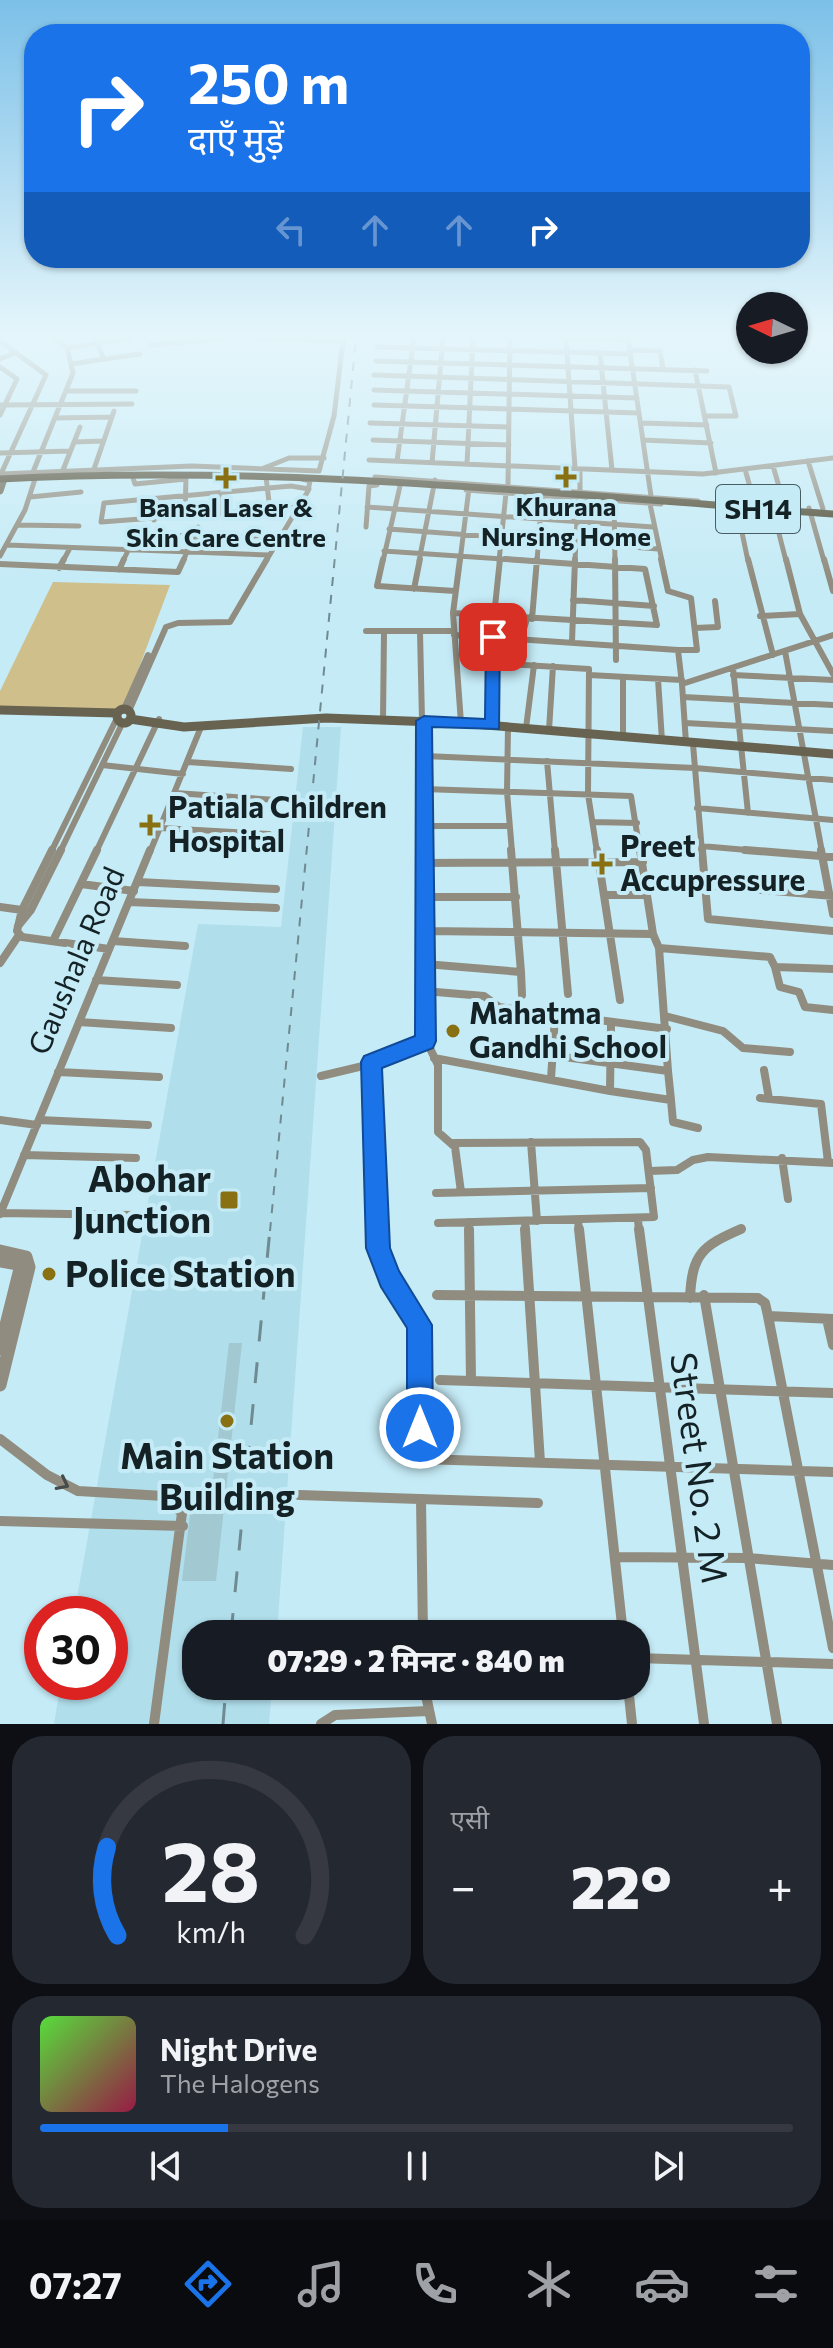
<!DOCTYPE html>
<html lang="hi">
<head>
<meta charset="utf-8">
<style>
	body { margin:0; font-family:Commissioner,"Noto Sans Devanagari",sans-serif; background:#242831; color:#f1f3f6; height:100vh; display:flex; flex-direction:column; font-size:30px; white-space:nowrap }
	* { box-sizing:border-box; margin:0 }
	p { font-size:26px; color:#9ea1a6 }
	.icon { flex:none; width:44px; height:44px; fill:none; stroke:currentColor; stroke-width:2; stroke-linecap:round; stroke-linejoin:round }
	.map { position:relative; height:1724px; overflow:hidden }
	.side { display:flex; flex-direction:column; gap:12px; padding:12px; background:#0d0f14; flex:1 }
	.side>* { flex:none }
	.banner { position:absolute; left:24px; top:24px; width:786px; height:244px; border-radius:32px; box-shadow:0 2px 6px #0004; background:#1a73e8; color:#fff; overflow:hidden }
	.needle { width:52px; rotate:275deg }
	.controls { position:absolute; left:736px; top:292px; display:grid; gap:16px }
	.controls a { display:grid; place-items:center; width:72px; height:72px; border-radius:50%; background:#171b24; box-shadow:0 2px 6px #0004; font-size:40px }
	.speed { position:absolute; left:24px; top:1596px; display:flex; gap:16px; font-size:40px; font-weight:700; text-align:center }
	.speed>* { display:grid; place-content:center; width:104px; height:104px; border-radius:50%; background:#171b24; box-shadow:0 2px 6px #0004; line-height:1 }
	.speed .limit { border:12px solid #d22; background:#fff; color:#111 }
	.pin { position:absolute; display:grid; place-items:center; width:68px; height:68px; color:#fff; margin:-34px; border-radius:16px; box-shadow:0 4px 12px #0006 }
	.me { position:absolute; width:88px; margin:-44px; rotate:0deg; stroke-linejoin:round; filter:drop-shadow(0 0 6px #0008) }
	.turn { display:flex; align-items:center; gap:28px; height:168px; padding:0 32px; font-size:36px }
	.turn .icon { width:104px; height:104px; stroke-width:2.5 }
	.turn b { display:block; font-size:56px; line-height:68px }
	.lanes { display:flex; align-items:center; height:76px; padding:0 32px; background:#0003; justify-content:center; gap:40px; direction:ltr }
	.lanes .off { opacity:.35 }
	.big { font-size:60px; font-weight:800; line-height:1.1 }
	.side .tile { flex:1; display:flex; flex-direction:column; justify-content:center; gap:12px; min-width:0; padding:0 28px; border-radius:32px; background:#242831 }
	.side .dial { align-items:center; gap:0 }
	.dial svg { height:208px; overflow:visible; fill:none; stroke:#363941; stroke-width:7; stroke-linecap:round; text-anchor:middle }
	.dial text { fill:#f1f3f6; stroke:none }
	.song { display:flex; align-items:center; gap:24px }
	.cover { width:96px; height:96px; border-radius:12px; background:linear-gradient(135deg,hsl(110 70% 55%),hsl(340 70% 35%)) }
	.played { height:8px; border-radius:4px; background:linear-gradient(90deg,#1a73e8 25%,#363941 25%) }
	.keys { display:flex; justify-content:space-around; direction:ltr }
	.heat { display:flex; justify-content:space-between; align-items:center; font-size:44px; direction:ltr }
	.side .tiles { flex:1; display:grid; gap:12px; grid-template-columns:1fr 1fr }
	.tile:last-child { grid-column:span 2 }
	.trip { position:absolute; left:182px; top:1620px; width:468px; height:80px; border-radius:32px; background:#171b24; box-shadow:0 2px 6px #0004; font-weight:800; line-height:80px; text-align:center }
	.tabs { display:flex; height:128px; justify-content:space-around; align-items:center; background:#090b0e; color:#9ea1a6 }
	.tabs .icon { width:56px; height:56px }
	.tabs .on { color:#1a73e8 }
	.tabs b { font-size:36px; color:#f1f3f6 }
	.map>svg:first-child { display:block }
</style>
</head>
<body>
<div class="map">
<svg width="833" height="1724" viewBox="0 0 833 1724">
	<rect width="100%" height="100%" fill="#c5ebf6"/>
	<!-- built -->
	<path fill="#b0deeb" d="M303 727H341L277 1634H196V1686H272L269 1724H54L61 1682H110V1614H74L198 924 281 927Z"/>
	<!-- green -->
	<path fill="#cfbf8b" d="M53 582 170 585 122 713 0 707V691Z"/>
	<!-- building -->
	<path fill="#a2c8d2" d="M229 1343H242L216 1581H182L192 1498H211Z"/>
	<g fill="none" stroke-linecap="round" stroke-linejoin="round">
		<!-- minor-far3 -->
		<path stroke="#908c7f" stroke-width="5" d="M566 338 575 468
			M571 338 629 340
			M628 338 651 496
			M0 341 46 375 0 476
			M151 345 226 338
			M377 347 631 354
			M67 348 131 338
			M631 350 660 351 663 369
			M600 353 612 470
			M0 359 15 353
			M104 359 140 354
			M376 361 707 371
			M72 364 104 359 95 338
			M0 367 17 379 0 415
			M695 370 716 473
			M374 375 729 387 736 416H705
			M374 390 637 398
			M66 391H136
			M0 405 132 404
			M374 405 639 413
			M55 418 112 417
			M370 423 509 427
			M641 423 707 425
			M373 440 509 445
			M643 440 711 443
			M74 442 103 441
			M0 453 70 451
			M369 460 703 474 833 458
			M397 461 414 338
			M808 461 823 509
			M432 463 443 338
			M467 464 473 338
			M773 466 785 507
			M264 468 289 458H324
			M94 469 114 411
			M580 469V491
			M745 469 755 505
			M63 470 80 427
			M33 472 73 373 67 348 54 338
			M1 474 192 466 319 471 334 416 343 341 257 338
			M132 475 135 484 186 479
			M266 477 270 510
			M375 477 698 501
			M508 485 510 338
			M466 490 661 504
			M219 493 222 514
			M30 497 81 492
			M154 499V520
			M614 501 615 561
			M650 504 662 561
			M736 504 748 561
			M298 507 101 522 104 503 291 486 309 489
			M367 507 653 527
			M809 508 824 561
			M773 510 786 561
			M185 517 186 477
			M18 525 79 526
			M366 527 369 486 377 485
			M389 529 658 549
			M193 541 280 534
			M7 545 269 555
			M384 551 534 561
			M0 556 25 510 35 479
			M63 561 70 548
			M123 561 136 534 195 536
			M183 561 198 527
			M266 561 308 491 310 481 302 479
			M383 561 400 486
			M419 561 435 480
			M460 561 469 488
			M499 561 506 493
			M537 561 542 496
			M575 561 578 498"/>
		<!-- minor-far2 -->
		<path stroke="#908c7f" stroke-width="6" d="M383 559 377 586 455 591
			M460 559 453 613 461 723
			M615 559 616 660
			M661 559 668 591 691 598 697 650H678
			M748 559 773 655
			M786 559 800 614 833 674
			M824 559 833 591
			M0 564 178 572 184 559
			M59 568 64 559
			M119 570 124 559
			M414 589 420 559
			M573 600 654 606
			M453 613 657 625 645 569 505 559
			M760 616 800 614
			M532 619 537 559
			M695 628 718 627 715 601
			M366 631H453
			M420 632 425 852
			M454 635 678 650 682 684
			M521 639 527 619
			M572 642 575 559
			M785 651 822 852
			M493 663 589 669 588 794 597 852
			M733 668 748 813
			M589 675 682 680
			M733 675 833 680
			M623 677V738
			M658 679 662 741
			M683 697 833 705
			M123 711 148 655
			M129 711 166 627 178 623 230 622 267 559
			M383 720 384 632
			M685 723 833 731
			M493 725 494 616 500 559
			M508 726 507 792 512 852
			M526 728 534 665
			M549 730 553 666
			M686 743 682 684 833 635
			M693 744 702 852
			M425 756 695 768 833 780
			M547 761 555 852
			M188 762 291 769
			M102 765 183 774
			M424 789 631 796 640 852
			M175 793 276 800
			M697 808 833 820
			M593 822 637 823
			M424 826H509
			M161 828 269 834
			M701 846 769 852
			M51 852 116 720
			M60 852 123 722
			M96 852 159 719
			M150 852 201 727"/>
		<!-- minor-far1 -->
		<path stroke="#908c7f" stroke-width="8" d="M52 850 22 910 17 931 22 937 109 949
			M425 850V1038L438 1065V1132L455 1147 461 1192
			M555 850 568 994
			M597 850 620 1000
			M640 850 653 934 659 948
			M702 850 708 919 833 931
			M745 850 833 857
			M821 850 833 914
			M424 863 643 862
			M138 882 276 889
			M81 884 134 891
			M704 885 833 896
			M605 895H647
			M424 897H516
			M129 902 276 908
			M0 907 22 910
			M18 926 31 910 61 850
			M425 931 653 934
			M53 941 97 850
			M113 941 185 946
			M0 963 19 935
			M425 964 521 972 511 850
			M775 967 780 987 799 992 805 1007 833 1010
			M521 972 522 995
			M96 980 177 985
			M424 991 484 996 499 1007 667 1029
			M665 1016 723 1031 743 1048 790 1052
			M79 1022 171 1028
			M490 1047 668 1071 659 948 770 957 775 967 833 969
			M434 1058 610 1091 611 1024
			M371 1062 377 1231
			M764 1070 769 1099
			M58 1072 159 1077
			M321 1076 363 1066 425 1041
			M551 1079 555 1016
			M610 1091 671 1100 668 1071
			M760 1098 821 1104 828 1162
			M671 1100 673 1122 698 1128
			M0 1120 37 1125
			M39 1120 148 1125
			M531 1142 537 1221
			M24 1155 136 1158
			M782 1158 788 1199
			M649 1171 677 1170 693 1160 708 1157 833 1163
			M436 1193 651 1188
			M1 1213 134 1215
			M0 1214 150 850
			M578 1220 579 1231
			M638 1220 639 1231
			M525 1221 526 1231
			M469 1222V1231
			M438 1223 654 1217 646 1150 640 1142 452 1143
			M738 1231 741 1229"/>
		<!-- minor -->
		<path stroke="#908c7f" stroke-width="10" d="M377 1229C379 1268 404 1290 419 1325L420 1459 833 1472
			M469 1229 471 1381
			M525 1229 540 1462
			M579 1229 623 1634
			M639 1229 704 1724
			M437 1295 758 1298 765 1303 768 1316 833 1319
			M704 1295 777 1724
			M690 1298C692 1254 702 1246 741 1229
			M768 1316 833 1648
			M827 1319 833 1345
			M440 1380 833 1393
			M0 1439 47 1475 78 1491 164 1496 182 1513 154 1724
			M299 1495 538 1503
			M421 1499 423 1634
			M0 1521 183 1526
			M615 1557 747 1558 833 1565
			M636 1658 833 1664
			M424 1686 432 1724
			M628 1686 632 1724
			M321 1724 335 1715 428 1711"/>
		<!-- tertiary -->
		<path stroke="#908c7f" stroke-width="13" d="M0 1251 26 1257 29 1267 0 1385
			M0 1261 18 1264 20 1269 0 1349"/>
		<!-- secondary-far1 -->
		<path stroke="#686250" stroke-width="7" d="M0 491 4 479"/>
		<!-- secondary -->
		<path stroke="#686250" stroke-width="9" d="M117 716a7 7 0 1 1 14 0a7 7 0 1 1-14 0Z
			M0 710 117 713
			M130 719 184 727 326 718 461 723 833 754"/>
		<!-- primary -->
		<path stroke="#4c462f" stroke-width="7" d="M0 479C279 464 555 494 833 514"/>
		<!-- rail-far1 -->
		<path stroke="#708a92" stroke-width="2" stroke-dasharray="9 9" stroke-linecap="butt" d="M270 1231 356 338"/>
		<!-- rail -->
		<path stroke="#708a92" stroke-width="3" stroke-dasharray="21 21" stroke-linecap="butt" d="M231 1634 270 1229
			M223 1724 226 1686"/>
	</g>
	<!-- one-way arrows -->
	<defs><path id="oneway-chevron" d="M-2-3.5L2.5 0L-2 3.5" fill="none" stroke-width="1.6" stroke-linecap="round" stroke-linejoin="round" transform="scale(2)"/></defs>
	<use stroke="#464c4a" href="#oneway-chevron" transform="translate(63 1484) rotate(27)"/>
	<!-- sky -->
	<linearGradient id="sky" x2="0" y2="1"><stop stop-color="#7cc0e8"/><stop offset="0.58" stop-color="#e5f6fb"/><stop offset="1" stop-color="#e5f6fb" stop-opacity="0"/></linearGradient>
	<rect width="833" height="579" fill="url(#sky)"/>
	<!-- route -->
	<path fill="#1a73e8" stroke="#114b97" stroke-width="2" d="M493 633 500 637 499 729 432 727 436 1041 433 1048 382 1068 390 1248 399 1271 432 1325 433 1428 429 1437 420 1441 411 1437 407 1428V1328L381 1287 366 1248 361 1062 364 1056 415 1036 416 721 424 716 485 719 486 637Z"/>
	<!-- markers -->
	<g fill="#897113" stroke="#c5ebf6" stroke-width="3">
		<path d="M562 465h8v8h8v8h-8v8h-8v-8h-8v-8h8z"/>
		<path d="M222 466h8v8h8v8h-8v8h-8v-8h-8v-8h8z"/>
		<path d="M146 813h8v8h8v8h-8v8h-8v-8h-8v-8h8z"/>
		<path d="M598 852h8v8h8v8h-8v8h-8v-8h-8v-8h8z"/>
		<circle cx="453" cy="1031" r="8"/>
		<rect x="219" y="1190" width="20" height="20" rx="4"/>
		<circle cx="49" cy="1274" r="8"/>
		<circle cx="227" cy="1421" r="8"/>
	</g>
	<g text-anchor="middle" stroke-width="8" stroke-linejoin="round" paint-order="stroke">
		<!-- far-poi labels -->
		<g font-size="26" font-weight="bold" fill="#142226" stroke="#c5ebf6">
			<text x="566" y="516">Khurana<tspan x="566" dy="30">Nursing Home</tspan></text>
			<text x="226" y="517">Bansal Laser &amp;<tspan x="226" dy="30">Skin Care Centre</tspan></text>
		</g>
		<!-- shield labels -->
		<rect fill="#c5ebf6" stroke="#495e64" stroke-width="2" x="716" y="485" width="84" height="48" rx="6"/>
		<g font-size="28" font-weight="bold" fill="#142226">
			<text x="758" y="519">SH14</text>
		</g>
		<!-- poi labels -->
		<g font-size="30" font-weight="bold" fill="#142226" stroke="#c5ebf6" text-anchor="start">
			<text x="168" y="818">Patiala Children<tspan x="168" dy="34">Hospital</tspan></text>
			<text x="620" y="857">Preet<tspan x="620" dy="34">Accupressure</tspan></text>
			<text x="469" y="1024">Mahatma<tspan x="469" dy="34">Gandhi School</tspan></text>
		</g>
		<!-- street labels -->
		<g font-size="30" fill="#142226" stroke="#c5ebf6">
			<text transform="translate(77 961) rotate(-67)" y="10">Gaushala Road</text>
		</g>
		<!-- near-poi labels -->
		<g font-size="36" font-weight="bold" fill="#142226" stroke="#c5ebf6" text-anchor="end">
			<text x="211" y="1192">Abohar<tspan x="211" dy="41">Junction</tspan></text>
			<text x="65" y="1287" text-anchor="start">Police Station</text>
			<text x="227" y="1469" text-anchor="middle">Main Station<tspan x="227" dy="41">Building</tspan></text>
		</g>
		<!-- near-street labels -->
		<g font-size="36" fill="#142226" stroke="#c5ebf6">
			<text transform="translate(699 1468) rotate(82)" y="13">Street No. 2 M</text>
		</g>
	</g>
</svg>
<div class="controls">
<a><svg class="needle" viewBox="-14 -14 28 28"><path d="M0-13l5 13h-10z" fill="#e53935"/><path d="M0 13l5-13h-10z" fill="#9ea1a6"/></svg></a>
</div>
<div class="speed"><div class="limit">30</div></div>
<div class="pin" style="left:493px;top:637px;background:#d93025"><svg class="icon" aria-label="arrive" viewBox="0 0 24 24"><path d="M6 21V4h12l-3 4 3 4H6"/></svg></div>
<svg class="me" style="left:420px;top:1428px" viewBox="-20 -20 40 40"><circle r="17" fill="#1a73e8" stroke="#fff" stroke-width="3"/><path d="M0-11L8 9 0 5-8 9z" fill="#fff"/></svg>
<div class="trip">07:29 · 2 मिनट · 840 m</div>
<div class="banner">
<div class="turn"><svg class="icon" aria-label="right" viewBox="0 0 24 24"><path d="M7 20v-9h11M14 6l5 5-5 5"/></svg><div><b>250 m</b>दाएँ मुड़ें</div></div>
<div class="lanes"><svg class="icon off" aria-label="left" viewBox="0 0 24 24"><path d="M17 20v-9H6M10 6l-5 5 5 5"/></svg><svg class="icon off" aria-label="ahead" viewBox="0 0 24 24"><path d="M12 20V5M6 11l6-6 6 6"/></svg><svg class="icon off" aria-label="ahead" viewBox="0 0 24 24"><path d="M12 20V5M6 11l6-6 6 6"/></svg><svg class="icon" aria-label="right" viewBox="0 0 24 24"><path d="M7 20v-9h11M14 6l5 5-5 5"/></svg></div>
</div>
</div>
<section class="side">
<div class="tiles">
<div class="tile dial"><svg viewBox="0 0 100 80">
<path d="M14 69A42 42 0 1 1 86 69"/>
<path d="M14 69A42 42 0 0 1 10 35" stroke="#1a73e8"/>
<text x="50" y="56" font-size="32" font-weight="700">28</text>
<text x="50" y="72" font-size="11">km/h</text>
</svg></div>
<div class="tile"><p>एसी</p>
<div class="heat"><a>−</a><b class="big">22°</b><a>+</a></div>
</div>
<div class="tile">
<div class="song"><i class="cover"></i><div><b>Night Drive</b><p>The Halogens</p></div></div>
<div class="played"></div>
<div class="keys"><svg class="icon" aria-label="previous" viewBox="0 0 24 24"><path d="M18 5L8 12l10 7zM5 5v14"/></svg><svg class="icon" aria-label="pause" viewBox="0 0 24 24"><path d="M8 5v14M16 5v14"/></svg><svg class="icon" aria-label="next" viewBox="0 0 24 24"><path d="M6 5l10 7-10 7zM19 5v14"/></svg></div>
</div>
</div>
</section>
<nav class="tabs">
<b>07:27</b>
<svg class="icon on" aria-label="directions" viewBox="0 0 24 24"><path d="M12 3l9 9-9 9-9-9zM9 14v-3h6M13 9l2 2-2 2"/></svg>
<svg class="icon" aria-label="music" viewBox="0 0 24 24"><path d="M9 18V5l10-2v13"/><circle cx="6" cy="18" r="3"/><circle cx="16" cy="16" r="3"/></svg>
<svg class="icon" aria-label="phone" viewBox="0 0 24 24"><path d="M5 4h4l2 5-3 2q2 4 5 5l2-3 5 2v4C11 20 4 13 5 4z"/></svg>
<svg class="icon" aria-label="climate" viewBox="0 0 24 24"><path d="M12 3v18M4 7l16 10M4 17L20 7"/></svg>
<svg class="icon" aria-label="car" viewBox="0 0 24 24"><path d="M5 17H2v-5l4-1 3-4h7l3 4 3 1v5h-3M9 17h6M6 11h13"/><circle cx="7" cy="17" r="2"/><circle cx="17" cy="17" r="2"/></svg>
<svg class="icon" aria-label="filters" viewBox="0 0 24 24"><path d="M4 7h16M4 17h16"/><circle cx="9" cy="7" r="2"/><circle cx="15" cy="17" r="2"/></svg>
</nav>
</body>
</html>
